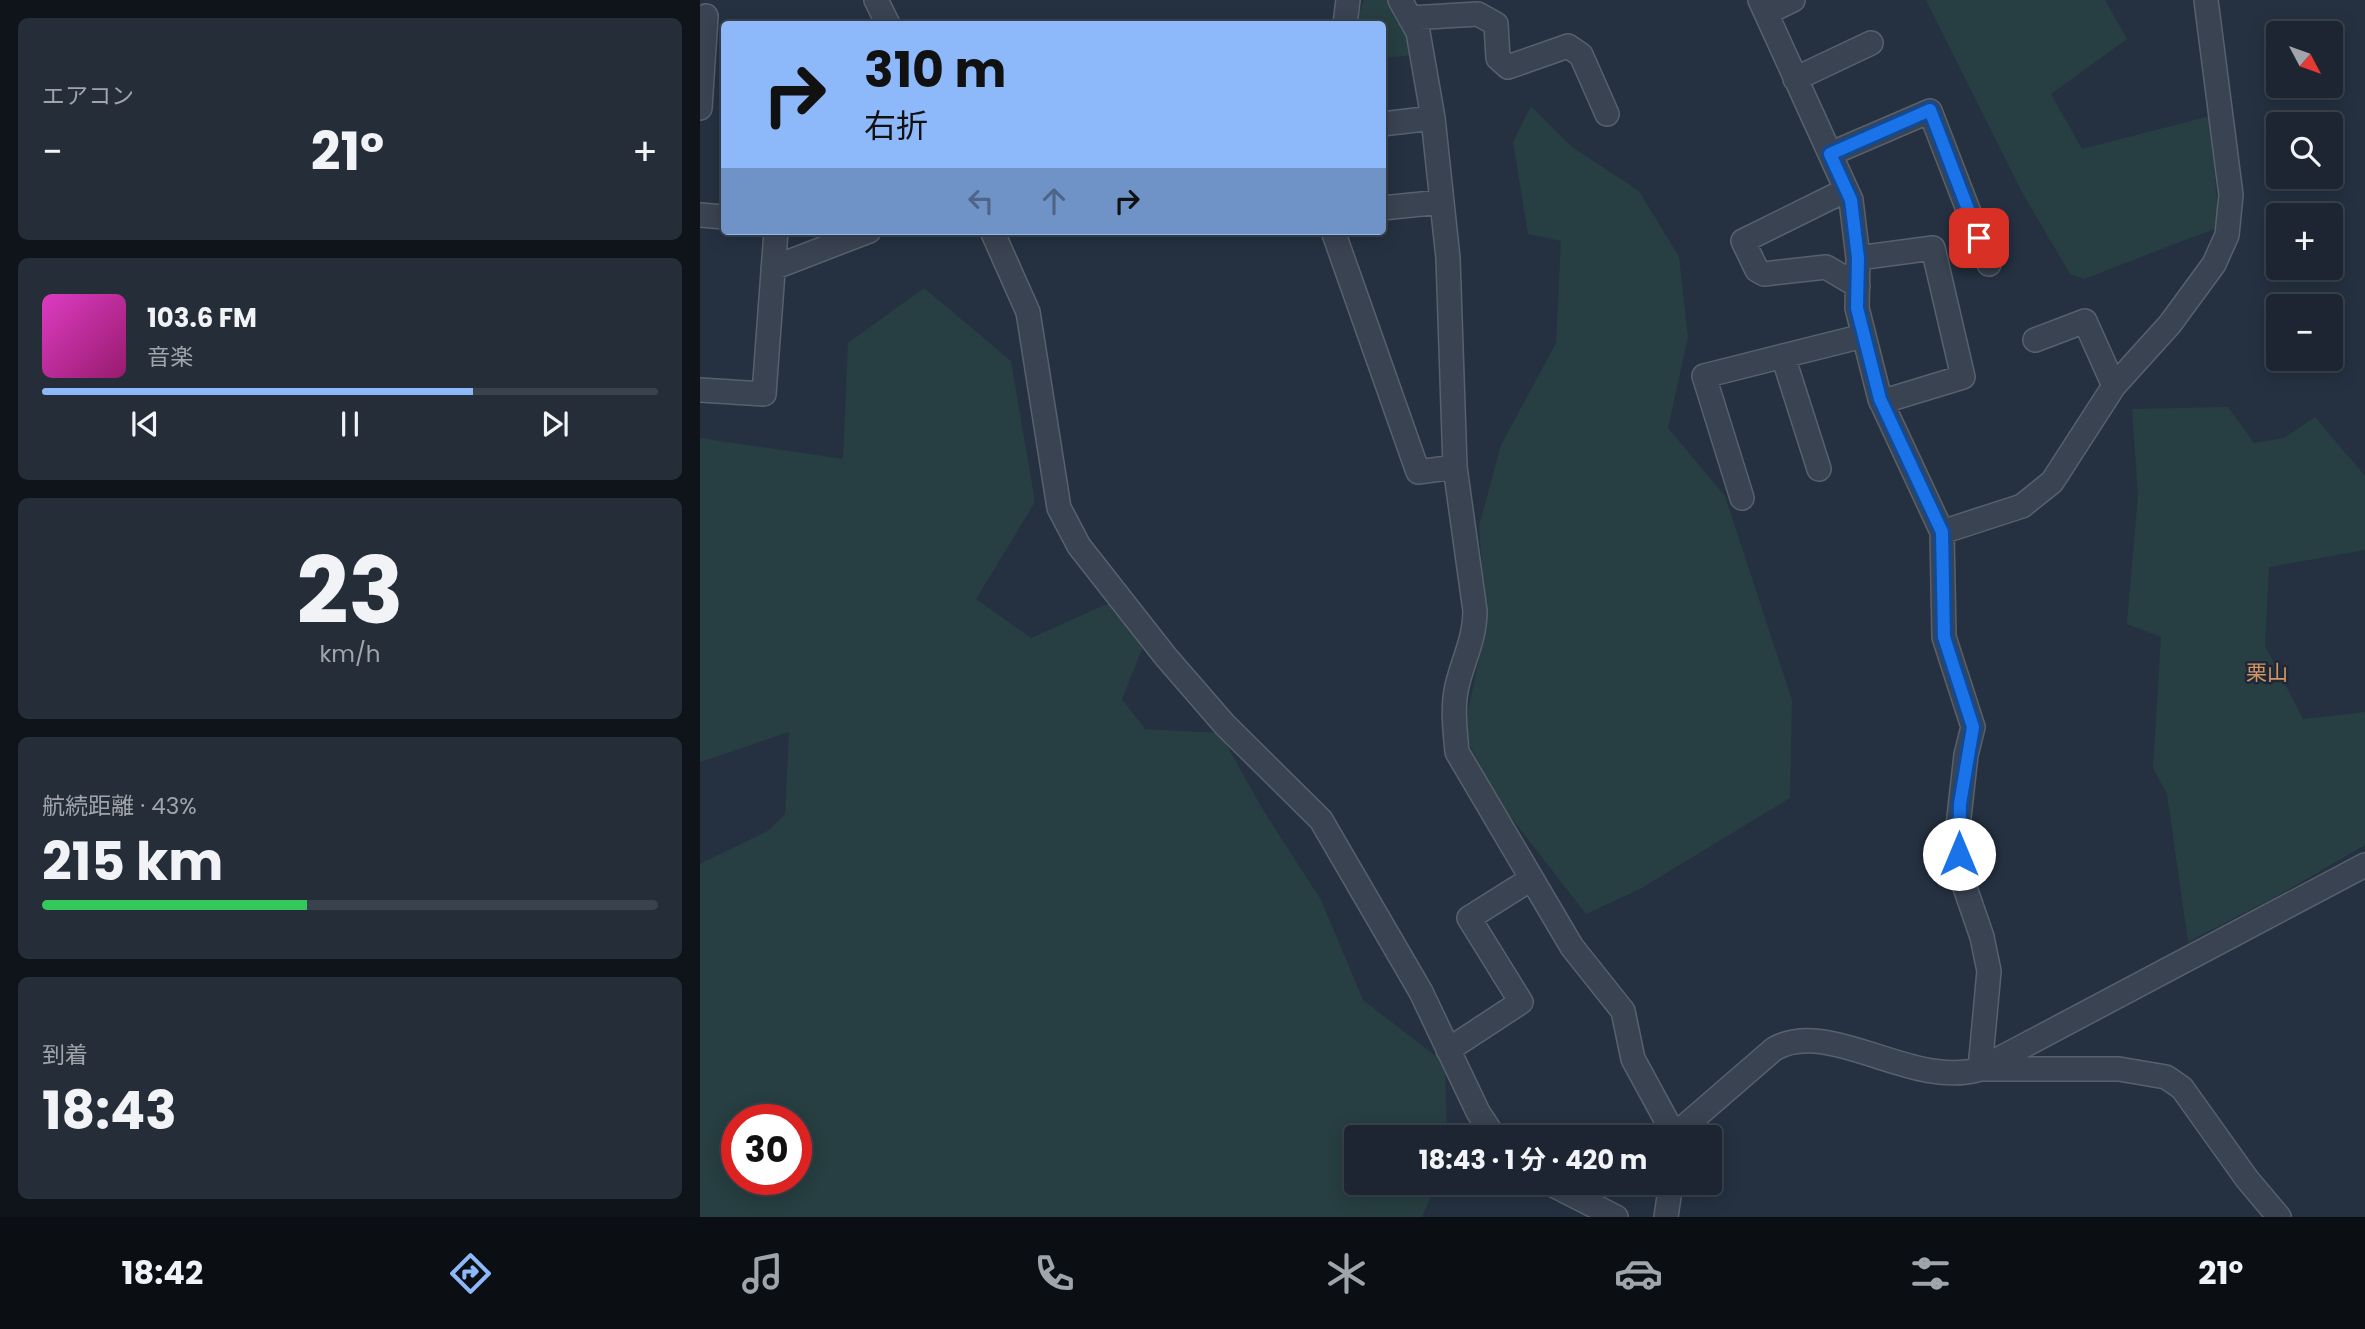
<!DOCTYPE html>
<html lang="ja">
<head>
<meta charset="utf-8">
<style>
	body { margin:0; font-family:Poppins,"Noto Sans JP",sans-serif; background:#252d39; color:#f1f3f6; height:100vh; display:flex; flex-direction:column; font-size:26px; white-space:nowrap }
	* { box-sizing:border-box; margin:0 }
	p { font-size:23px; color:#a0a5ab }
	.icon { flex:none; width:38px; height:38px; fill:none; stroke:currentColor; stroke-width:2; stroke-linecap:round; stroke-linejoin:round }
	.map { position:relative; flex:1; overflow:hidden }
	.side { display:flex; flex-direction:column; gap:18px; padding:18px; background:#0f141b; width:700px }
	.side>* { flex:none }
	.top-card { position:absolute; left:21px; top:21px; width:665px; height:214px; border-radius:7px; box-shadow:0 4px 18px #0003,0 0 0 2px #3a424d; background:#8db8f9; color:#111; overflow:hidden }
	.needle { width:46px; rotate:131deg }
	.buttons { position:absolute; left:1566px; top:21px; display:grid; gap:14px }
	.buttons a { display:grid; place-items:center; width:77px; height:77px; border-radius:7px; background:#1c2531; box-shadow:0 4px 18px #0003,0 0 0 2px #3a424d; font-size:35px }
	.speed { position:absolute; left:21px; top:1104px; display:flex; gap:14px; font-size:35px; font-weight:700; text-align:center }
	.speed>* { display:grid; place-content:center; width:91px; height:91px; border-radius:50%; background:#1c2531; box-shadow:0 4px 18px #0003,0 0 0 2px #3a424d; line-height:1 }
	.speed .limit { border:10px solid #d22; background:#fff; color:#111 }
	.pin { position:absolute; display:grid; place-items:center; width:60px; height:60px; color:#fff; margin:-30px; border-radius:14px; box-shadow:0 4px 10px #0006 }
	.me { position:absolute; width:77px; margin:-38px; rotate:0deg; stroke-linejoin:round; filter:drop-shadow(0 0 5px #0008) }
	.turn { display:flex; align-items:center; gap:24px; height:147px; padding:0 28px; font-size:32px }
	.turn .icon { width:91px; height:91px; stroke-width:2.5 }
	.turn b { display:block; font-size:49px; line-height:60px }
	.lanes { display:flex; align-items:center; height:66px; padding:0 28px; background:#0003; justify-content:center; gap:35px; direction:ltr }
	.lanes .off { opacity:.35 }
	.big { font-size:52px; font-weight:700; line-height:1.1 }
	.side .card { flex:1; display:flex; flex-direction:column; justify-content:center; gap:10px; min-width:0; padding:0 24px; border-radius:10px; background:#252d39 }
	.side .dial { align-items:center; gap:0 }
	.dial b { font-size:91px; line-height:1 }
	.song { display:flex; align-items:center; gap:21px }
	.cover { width:84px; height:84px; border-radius:10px; background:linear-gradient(135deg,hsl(310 70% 55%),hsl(320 70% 35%)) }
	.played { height:7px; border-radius:4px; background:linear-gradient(90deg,#8db8f9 70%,#3a424d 70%) }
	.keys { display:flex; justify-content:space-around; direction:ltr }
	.heat { display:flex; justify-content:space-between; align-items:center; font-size:38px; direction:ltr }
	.charge { height:10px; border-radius:5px; background:linear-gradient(90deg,#34c759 43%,#3a424d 0) }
	.trip { position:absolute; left:644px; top:1125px; width:378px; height:70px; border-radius:7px; background:#1c2531; box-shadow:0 4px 18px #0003,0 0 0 2px #3a424d; font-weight:700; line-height:70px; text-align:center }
	.tabs { display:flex; height:112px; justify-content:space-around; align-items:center; background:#0b0f14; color:#a0a5ab }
	.tabs .icon { width:49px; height:49px }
	.tabs .selected { color:#8db8f9 }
	.tabs b { font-size:32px; color:#f1f3f6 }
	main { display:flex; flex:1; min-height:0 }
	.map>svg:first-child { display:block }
</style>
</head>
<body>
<main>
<section class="side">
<div class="card"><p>エアコン</p>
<div class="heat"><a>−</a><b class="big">21°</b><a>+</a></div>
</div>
<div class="card">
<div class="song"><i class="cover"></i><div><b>103.6 FM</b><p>音楽</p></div></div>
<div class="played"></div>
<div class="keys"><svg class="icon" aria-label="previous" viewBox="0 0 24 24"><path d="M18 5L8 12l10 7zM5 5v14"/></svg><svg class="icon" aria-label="pause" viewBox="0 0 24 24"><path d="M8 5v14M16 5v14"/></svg><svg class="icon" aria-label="next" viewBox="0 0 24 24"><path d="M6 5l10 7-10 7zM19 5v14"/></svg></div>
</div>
<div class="card dial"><b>23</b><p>km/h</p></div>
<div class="card"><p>航続距離 · 43%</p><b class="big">215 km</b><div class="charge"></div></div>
<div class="card"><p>到着</p><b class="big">18:43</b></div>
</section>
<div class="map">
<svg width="1665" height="1217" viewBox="0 0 1665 1217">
	<rect width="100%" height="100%" fill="#253141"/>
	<!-- green -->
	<path fill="#273f42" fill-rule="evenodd" d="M664 0H691L701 14 714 55 683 58 682 24H655Z
		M1226 0H1405L1427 39 1351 94 1382 149 1510 116 1519 227 1384 279 1370 274 1323 194Z
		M831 106 872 147 939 191 979 257 988 337 968 428 1025 496 1092 700 1090 798 940 889 886 914 802 806 763 733 786 627 779 526 801 445 856 343 861 241 828 234 813 142Z
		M224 288 311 361 335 502 276 599 331 638 409 603 445 642 422 699 445 729 520 733 563 810 621 900 663 1000 745 1063 747 1137 656 1138V1183H737L722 1217H0V864L69 830 85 814 89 732 0 762V438L143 459 148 343ZM37 1120H96V1180H37Z
		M1528 407 1554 443 1584 438 1615 417 1665 476V550L1569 567 1565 646 1603 719 1665 712V845L1575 897 1488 942 1467 794 1453 768 1461 637 1427 624 1438 494 1432 409Z"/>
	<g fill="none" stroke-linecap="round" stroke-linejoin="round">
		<defs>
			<path id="minor" d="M176 0 188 24
				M700 0 718 32 733 118 748 258 755 467 775 611C775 639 763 660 757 686 752 708 755 730 757 752L872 947 923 1011 933 1059 976 1138
				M1060 0 1151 200 1158 258 1157 308 1180 399 1242 532 1244 637 1273 727 1266 755 1257 835 1260 873 1282 937 1289 971 1280 1069
				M1066 13 1093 0
				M710 18 778 14 796 24 798 58 808 67 868 46 881 55 907 114
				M645 24 648 0
				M1095 79 1171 43
				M0 108 6 16
				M682 124 733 118
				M1130 154 1230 111 1289 264
				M1146 190 1043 241 1057 270 1064 274 1126 267 1158 286
				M682 208 742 202
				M0 215 24 217
				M292 231 328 312 359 508 379 546 466 657 525 725 621 820 721 992 778 1112 795 1138
				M633 231 718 472 755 467
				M1158 258 1233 248 1263 377 1181 402
				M73 268 169 231
				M1335 340 1385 321 1414 386
				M1083 356 1119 469
				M0 390 64 394 76 231
				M1042 498 1004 376 1163 336
				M1242 532 1322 506 1352 482 1414 386 1470 324 1514 264 1527 235 1531 195 1506 0
				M748 1050 821 1002 769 918 831 879
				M1284 1069H1419L1466 1077 1482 1088 1547 1179 1579 1217
				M977 1133 1074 1049C1130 1017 1213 1090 1280 1069L1665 865
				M849 1183 916 1217
				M966 1217 971 1183"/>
		</defs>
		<!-- minor casing -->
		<use href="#minor" stroke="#57616e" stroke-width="26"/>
		<!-- minor -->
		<use href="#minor" stroke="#3a4351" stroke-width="23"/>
	</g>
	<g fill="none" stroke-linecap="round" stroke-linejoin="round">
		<defs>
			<path id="route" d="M1259 854 1260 804 1273 727 1244 637 1242 532 1180 399 1157 308 1158 258 1151 200 1130 154 1230 110 1279 238"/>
		</defs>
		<!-- route casing -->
		<use href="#route" stroke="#114b97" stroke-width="18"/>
		<!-- route -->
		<use href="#route" stroke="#1a73e8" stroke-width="12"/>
	</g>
	<g text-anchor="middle" stroke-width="5" stroke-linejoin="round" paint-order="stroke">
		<!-- quarter labels -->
		<g font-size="21" fill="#d79665" stroke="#1e2836">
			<text x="1567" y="680">栗山</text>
		</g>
	</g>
</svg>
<div class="buttons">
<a><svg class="needle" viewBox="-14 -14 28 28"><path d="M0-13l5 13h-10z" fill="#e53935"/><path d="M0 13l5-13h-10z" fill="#a0a5ab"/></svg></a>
<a><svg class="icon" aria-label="search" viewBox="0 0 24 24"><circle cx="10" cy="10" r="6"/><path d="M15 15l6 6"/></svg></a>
<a>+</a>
<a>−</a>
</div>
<div class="speed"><div class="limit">30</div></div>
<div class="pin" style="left:1279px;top:238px;background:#d93025"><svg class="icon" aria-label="arrive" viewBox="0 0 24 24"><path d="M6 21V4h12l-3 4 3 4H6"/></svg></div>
<svg class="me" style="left:1259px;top:854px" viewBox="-20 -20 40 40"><circle r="19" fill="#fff"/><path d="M0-13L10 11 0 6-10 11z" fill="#1a73e8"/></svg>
<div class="trip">18:43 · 1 分 · 420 m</div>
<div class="top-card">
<div class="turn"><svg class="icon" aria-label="right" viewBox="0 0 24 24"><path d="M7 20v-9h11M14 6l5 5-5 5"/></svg><div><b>310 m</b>右折</div></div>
<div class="lanes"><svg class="icon off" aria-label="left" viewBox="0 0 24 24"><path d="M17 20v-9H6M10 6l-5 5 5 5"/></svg><svg class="icon off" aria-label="ahead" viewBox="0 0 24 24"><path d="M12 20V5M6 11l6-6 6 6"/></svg><svg class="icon" aria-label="right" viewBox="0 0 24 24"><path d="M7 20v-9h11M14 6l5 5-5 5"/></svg></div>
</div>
</div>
</main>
<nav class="tabs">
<b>18:42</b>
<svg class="icon selected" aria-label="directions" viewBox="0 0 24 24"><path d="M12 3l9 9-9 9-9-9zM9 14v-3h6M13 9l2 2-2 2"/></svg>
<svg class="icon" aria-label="music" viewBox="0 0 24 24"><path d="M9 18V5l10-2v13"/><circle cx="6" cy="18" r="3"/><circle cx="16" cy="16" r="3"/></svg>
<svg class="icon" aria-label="phone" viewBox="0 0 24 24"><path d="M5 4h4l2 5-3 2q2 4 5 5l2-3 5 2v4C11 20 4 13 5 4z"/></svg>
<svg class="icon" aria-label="climate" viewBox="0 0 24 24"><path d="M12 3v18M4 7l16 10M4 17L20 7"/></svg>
<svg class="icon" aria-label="car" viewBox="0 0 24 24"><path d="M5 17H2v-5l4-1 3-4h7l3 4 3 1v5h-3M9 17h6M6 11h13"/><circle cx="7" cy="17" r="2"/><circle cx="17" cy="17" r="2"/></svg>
<svg class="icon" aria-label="filters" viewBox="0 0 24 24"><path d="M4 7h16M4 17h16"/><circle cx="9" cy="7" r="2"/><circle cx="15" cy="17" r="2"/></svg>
<b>21°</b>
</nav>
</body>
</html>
